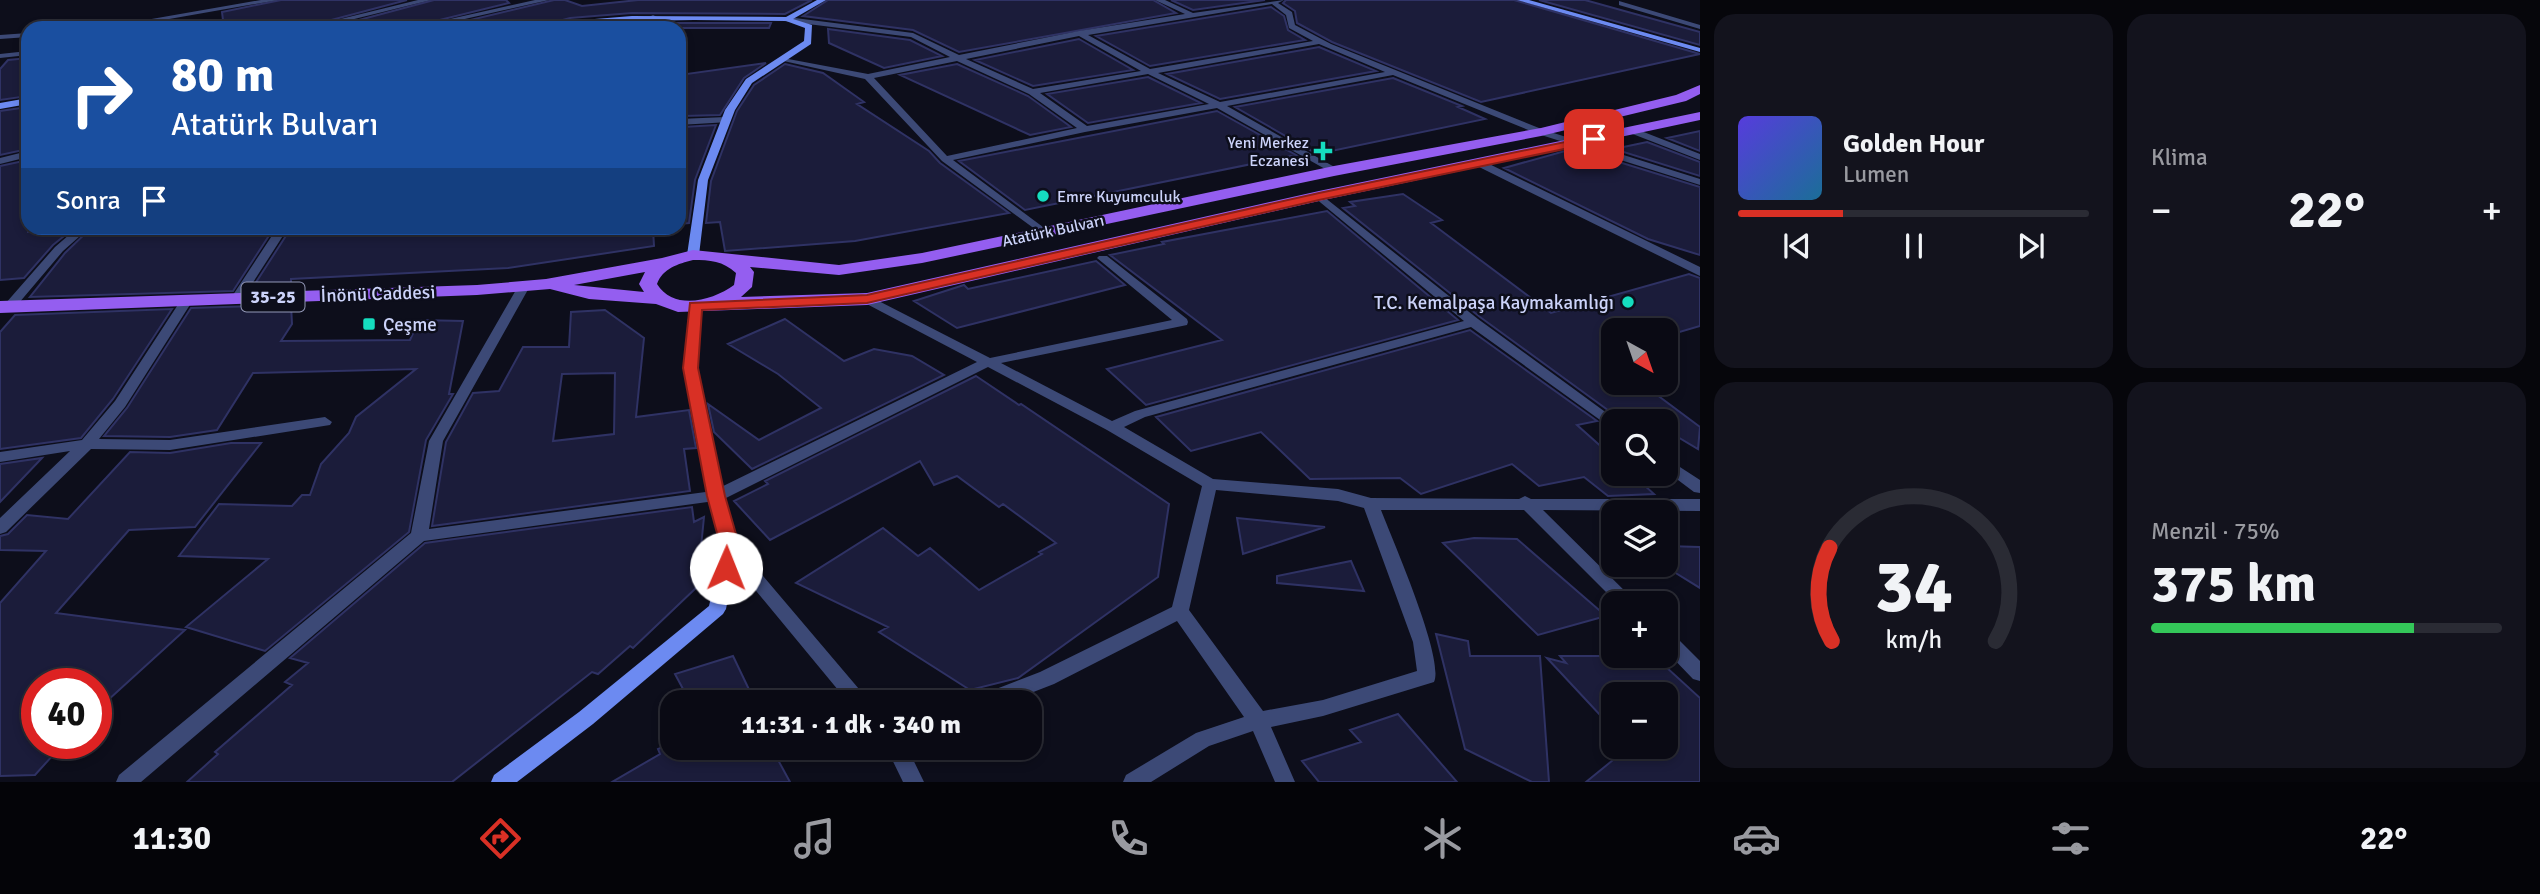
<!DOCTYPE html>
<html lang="tr">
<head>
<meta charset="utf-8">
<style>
	body { margin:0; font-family:Signika,sans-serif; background:#13131d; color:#f1f3f6; height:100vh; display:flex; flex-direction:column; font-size:26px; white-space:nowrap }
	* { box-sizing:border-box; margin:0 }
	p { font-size:23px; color:#999aa0 }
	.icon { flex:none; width:38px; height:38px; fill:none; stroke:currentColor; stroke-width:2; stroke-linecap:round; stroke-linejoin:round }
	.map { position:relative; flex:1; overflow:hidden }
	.drawer { display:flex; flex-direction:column; gap:14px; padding:14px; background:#06060b; width:840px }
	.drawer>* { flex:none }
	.top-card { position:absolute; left:21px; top:21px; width:665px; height:214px; border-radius:21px; box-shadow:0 4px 10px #0003,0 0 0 2px #2a2b34; background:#1a4fa0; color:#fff; overflow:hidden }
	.needle { width:46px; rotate:140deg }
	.buttons { position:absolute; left:1601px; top:318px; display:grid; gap:14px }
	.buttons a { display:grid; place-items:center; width:77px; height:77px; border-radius:14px; background:#0a0a14; box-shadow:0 4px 10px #0003,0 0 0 2px #2a2b34; font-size:35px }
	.speed { position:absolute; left:21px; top:668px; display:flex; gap:14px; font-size:35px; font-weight:700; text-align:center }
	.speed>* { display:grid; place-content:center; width:91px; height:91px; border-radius:50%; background:#0a0a14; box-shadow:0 4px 10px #0003,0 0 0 2px #2a2b34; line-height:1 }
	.speed .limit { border:10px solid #d22; background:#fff; color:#111 }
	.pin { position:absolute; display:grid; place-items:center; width:60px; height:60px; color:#fff; margin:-30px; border-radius:14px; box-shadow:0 4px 10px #0006 }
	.me { position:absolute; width:77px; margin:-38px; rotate:1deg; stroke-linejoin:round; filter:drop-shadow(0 0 5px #0008) }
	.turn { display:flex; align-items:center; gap:24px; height:147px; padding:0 35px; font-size:32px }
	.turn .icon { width:91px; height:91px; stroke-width:2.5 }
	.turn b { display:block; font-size:49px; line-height:60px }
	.then { display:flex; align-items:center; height:66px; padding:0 35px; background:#0003; gap:14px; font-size:26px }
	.big { font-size:52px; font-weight:800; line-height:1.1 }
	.drawer .widget { flex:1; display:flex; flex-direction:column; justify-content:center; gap:10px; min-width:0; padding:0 24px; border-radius:21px; background:#13131d }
	.drawer .dial { align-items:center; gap:0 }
	.dial svg { height:182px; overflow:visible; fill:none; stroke:#2a2b34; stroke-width:7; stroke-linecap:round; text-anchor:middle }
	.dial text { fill:#f1f3f6; stroke:none }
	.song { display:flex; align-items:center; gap:21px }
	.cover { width:84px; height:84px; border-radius:10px; background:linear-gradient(135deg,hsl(250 70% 55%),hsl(200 70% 35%)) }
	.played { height:7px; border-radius:4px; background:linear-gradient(90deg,#d93025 30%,#2a2b34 30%) }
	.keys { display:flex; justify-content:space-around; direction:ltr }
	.heat { display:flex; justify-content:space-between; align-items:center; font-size:38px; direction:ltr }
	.charge { height:10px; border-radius:5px; background:linear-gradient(90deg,#34c759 75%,#2a2b34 0) }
	.drawer .tiles { flex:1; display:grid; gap:14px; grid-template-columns:repeat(2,1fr) }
	.trip { position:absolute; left:660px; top:690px; width:382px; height:70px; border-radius:21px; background:#0a0a14; box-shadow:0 4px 10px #0003,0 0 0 2px #2a2b34; font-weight:800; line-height:70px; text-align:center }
	.menu { display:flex; height:112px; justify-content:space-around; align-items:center; background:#040408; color:#999aa0 }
	.menu .icon { width:49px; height:49px }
	.menu .current { color:#d93025 }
	.menu b { font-size:32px; color:#f1f3f6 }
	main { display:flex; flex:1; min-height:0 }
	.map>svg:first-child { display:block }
</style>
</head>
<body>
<main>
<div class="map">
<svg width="1700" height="782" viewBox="0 0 1700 782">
	<rect width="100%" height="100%" fill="#0d0e1b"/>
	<!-- building -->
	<path fill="#1b1c3a" stroke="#2f3264" stroke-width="2" fill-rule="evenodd" d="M281 0H407L301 28H224L222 12Z
		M434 0H506L509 3 407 28H329Z
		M554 0H565L582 6 638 0H812L785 14 632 13 570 18 533 28H437Z
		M828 0H1153L1176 13 959 52 913 30 803 16Z
		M1171 0H1265L1193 10Z
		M1286 0H1514L1700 54 1481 102 1332 42 1297 23 1295 11 1283 3Z
		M1539 0H1585L1700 32V45Z
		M1271 7 1284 16 1288 30 1305 40 1150 66 1096 36Z
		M660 23H771L769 28H661Z
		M828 29 910 40 942 56 884 68 829 43Z
		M1079 39 1133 70 1033 86 975 60Z
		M1319 47 1376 71 1220 99 1167 74Z
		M28 58V96L0 100V69L8 60Z
		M766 63 744 78 720 115 683 116 684 99H679V75Z
		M785 64 823 73 864 102 857 104 929 151 940 163 1009 213 855 241 725 251 720 222 706 223 711 181 737 111 754 85Z
		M957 64 1028 96 1071 127 1030 135 900 75Z
		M1148 77 1201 103 1088 123 1047 94Z
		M1393 78 1462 106 1458 107 1485 119 1317 154 1235 107Z
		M28 107V149L0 155V111Z
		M1217 111 1296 155 1025 210 959 161Z
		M716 125 695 180 689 223 679 224V153L683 127Z
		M1700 131V151L1667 138Z
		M1647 142 1700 162V176L1614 149Z
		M1565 151 1579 155 1593 154 1700 187V255L1648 239 1504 168Z
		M28 160V232L74 228 53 245 24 278 0 280V166Z
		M1403 194 1442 220 1431 223 1551 313 1689 274 1700 278V326L1666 336V331H1614V353L1604 356 1614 363V383H1641L1700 427 1698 449 1666 430V422H1652L1635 412 1616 416 1480 317 1343 208 1355 206 1350 202Z
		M1327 211 1458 320 1146 405 1107 369 1222 340 1110 255 1164 244 1162 242Z
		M91 228H274L233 291 30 297 65 253Z
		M291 228H500L499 230 550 228 549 231 653 229 654 246 508 268 291 279V289L251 290Z
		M1096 261 1125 285 957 328 914 301 964 285 968 289Z
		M291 305 292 324 281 341 410 340 419 320 463 321 449 394H453L426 440 409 532 265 651 186 627 268 559 179 556 219 504 292 506 302 495H310L321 464 349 433 356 417 416 369 253 373 217 430 170 437 104 436 127 408 191 308Z
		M172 309 113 399 81 438 0 449V332L15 315Z
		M605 310 644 338 636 417 689 410 696 448 684 449 690 491 432 526 446 442 473 393 499 391 523 347H569L571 312ZM615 373 614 434 553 441 562 374Z
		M785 319 844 361 874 349 912 356 944 375 752 469 714 432 708 404 759 440 821 408 778 374 728 344Z
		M1470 330 1597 421 1577 425 1614 458V474H1632L1654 494 1608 496 1584 477 1539 486 1512 464 1421 494 1400 478 1310 479 1261 432 1191 451 1156 417Z
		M976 376 1019 405 1021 404 1169 504 1158 577 1018 678 970 690 879 632 888 627 796 583 883 528 918 556 930 548 979 590 1042 554 1039 552 1056 543 1003 504 999 507 957 476 934 485 920 461 770 540 734 501 768 484 765 481Z
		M231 443H261L195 527 129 530 56 613 185 630 96 711V684H37V744H63L35 775 0 776V603L46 551 0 550V536L8 534 27 515 68 519 130 452 170 453Z
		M42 458 0 502V464Z
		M692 507 694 522 704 517 697 587 633 648 630 646 598 674 592 672 452 782H187L218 754 215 752 292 685 285 682 308 663 290 658 425 543Z
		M1237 518 1325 527 1243 554Z
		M1474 538 1517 539 1606 616 1538 635 1443 543Z
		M1666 546 1700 547V588L1666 567Z
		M1351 561 1364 591 1277 583V576Z
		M1436 634 1468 641 1470 656H1540L1549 782H1532L1465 749Z
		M733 656 755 702H690L675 674Z
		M1560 656H1654L1700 698V782H1586L1629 747H1666V695H1614V730L1547 658 1566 663Z
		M1398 714 1457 782H1319L1302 761 1361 742 1350 730Z
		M672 743V747H771L790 782H612L660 754 658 749Z"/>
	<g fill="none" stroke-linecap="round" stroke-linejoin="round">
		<!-- lane -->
		<path fill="#3c4976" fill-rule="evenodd" d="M1619 1 1700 25V29L1619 5Z
			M1630 129H1636L1700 154V160L1630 133Z"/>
		<!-- street -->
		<path fill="#3c4976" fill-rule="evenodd" d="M261 0H278L118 28H100Z
			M418 0H431L318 28H304Z
			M535 0H549L425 28H410Z
			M1155 0H1165L1193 13 1284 0 1278 3 1292 12 1295 25 1331 44 1544 130 1700 179V185L1538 134 1393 75 1227 106 1338 169 1339 171 1334 174 1217 108 1085 132 953 160 1047 230V234L1043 235 942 161 865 79 779 60 783 58 868 74 950 57 911 37 784 21 783 19 787 17 913 33 959 55 1079 31 1185 14ZM1272 4 1286 15 1289 28 1313 41 1150 69 1088 35ZM1079 36 1141 71 1033 89 966 59ZM1319 44 1385 72 1220 102 1158 73ZM957 61 1029 94 1077 128 947 156 874 78ZM1148 74 1209 104 1087 126 1040 93Z
			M653 15 657 17 658 28H650L649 17Z
			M28 33V37L0 39V35Z
			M28 51V55L0 58V54Z
			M726 117 729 118V122L679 125V119Z
			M28 151V157L0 164V158Z
			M1473 160H1481L1700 267V276L1473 164Z
			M1319 193 1478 319 1619 422H1614V430L1471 327 1145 417 1124 427 1213 479 1338 489 1371 498 1519 499 1525 496 1531 499H1700V511L1543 510 1638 604H1618L1524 510H1381C1392 539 1445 659 1434 682L1323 716 1271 727 1295 782H1275L1253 731 1209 746 1151 782H1123L1126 775 1196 733 1244 717 1177 621 1054 684 1008 702H975L978 696 1040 672 1172 607 1202 486 1107 430 988 367 722 500 424 541 141 782H116L119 775 411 533 429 441 520 283H528L530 286 443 441 429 529 713 491 977 362 863 302 861 299 863 296 867 295 990 358 1172 320 1097 258 1099 256H1107L1187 319 1188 322 1187 325 1001 363 1112 421 1135 411 1464 321 1315 198 1314 196ZM1216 490 1338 501 1364 508 1413 642 1417 671 1323 700 1263 711 1189 610Z
			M77 228H89L63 251 13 310H5L3 307 5 304 55 247Z
			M277 228H288L241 301H233L231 298Z
			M187 296 193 300 125 407 99 439 170 440 325 417 332 422 330 425 170 450 91 449 6 532 0 534V518L70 451 0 462V452L82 440 115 401 181 300Z
			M1666 458 1700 480V493L1694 492 1666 471Z
			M730 542 736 544 870 702H848L724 552 722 548 724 544Z
			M1666 632 1673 634 1700 661V681L1693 679 1666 651Z
			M886 747H907L924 782H903Z"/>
		<!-- secondary -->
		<path fill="#6c8af1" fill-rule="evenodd" d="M817 0H826L793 19 812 25 811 44 752 83 735 110 708 180 699 255 697 257H689L687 255 698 180 725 110 746 79 804 41 805 28 786 21 694 20 632 21 536 28 570 21 632 16 786 17Z
			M1517 0H1529L1700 48V52Z
			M28 98V104L0 109V103Z
			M695 302 701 306 698 368 724 496 738 548 726 609 723 614 593 724 517 782H491L494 775 579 712 709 606 722 548 708 496 684 368 689 306Z"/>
		<!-- primary -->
		<path fill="#945ef0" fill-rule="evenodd" d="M1700 85V94L1686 101 1541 136 1334 176 922 263 839 275 750 267 754 272 752 287 741 297 867 293 1319 191 1700 112V120L1319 201 867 305 678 312 656 304 589 299 550 289 477 295 0 313V301L477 285 546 279 662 258 693 250 839 265 922 253 1334 166 1541 128 1676 95ZM693 260C710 260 723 261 736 273L734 285C712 301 674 311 657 284 663 268 678 264 693 260ZM645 272 639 284 644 292 574 285Z"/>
	</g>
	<!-- route -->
	<path fill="#d93025" stroke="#8d1f18" stroke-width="2" d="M1594 136 1600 139 1598 142 1319 200 867 303 702 310 698 368 725 496 740 548 733 574 726 576 719 574 716 568 721 548 707 496 683 368 690 303 867 295 1319 193Z"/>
	<!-- markers -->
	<g fill="#15ddbf" stroke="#0d0e1b" stroke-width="2.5">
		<path d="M1319.5 140.5h7v7h7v7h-7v7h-7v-7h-7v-7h7z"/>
		<circle cx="1043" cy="196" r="7"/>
		<circle cx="1628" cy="302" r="7"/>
		<rect x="362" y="317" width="14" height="14" rx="3.5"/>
	</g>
	<g text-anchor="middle" stroke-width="5" stroke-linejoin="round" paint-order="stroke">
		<!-- far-poi labels -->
		<g font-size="16" fill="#ccd3fa" stroke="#0d0e1b" text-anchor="end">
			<text x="1309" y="148">Yeni Merkez<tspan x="1309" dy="18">Eczanesi</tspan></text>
			<text x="1057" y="202" text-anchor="start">Emre Kuyumculuk</text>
		</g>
		<!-- far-street labels -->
		<g font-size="16" fill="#ccd3fa" stroke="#0d0e1b">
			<text transform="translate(1053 230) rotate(-12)" y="6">Atatürk Bulvarı</text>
		</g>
		<!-- shield labels -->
		<rect fill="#0d0e1b" stroke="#9398b7" stroke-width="2" x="241.5" y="282.5" width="63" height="29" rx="5"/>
		<g font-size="18" font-weight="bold" fill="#ccd3fa">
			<text x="273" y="303">35-25</text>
		</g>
		<!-- street labels -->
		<g font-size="19" fill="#ccd3fa" stroke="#0d0e1b">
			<text transform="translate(378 293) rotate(-2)" y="7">İnönü Caddesi</text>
		</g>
		<!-- poi labels -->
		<g font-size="19" fill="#ccd3fa" stroke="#0d0e1b" text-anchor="end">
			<text x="1614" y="309">T.C. Kemalpaşa Kaymakamlığı</text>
			<text x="383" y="331" text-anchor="start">Çeşme</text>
		</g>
	</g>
</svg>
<div class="buttons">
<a><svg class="needle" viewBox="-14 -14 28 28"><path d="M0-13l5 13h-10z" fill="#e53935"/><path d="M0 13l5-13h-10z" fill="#999aa0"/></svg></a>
<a><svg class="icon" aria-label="search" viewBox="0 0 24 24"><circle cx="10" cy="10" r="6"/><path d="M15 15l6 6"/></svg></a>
<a><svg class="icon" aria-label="layers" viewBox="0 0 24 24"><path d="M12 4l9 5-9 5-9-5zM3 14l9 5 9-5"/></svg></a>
<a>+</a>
<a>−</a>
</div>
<div class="speed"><div class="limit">40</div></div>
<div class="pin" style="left:1594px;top:139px;background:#d93025"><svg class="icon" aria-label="arrive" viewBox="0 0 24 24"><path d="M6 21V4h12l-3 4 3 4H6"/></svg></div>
<svg class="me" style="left:726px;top:568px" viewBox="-20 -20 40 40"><circle r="19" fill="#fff"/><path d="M0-13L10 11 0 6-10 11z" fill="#d93025"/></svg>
<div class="trip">11:31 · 1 dk · 340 m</div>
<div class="top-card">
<div class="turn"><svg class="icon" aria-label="right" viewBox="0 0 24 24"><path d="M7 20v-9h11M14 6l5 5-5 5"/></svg><div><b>80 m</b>Atatürk Bulvarı</div></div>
<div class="then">Sonra<svg class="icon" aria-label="arrive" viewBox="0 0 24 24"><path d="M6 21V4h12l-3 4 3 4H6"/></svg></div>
</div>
</div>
<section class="drawer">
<div class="tiles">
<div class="widget">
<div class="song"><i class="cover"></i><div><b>Golden Hour</b><p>Lumen</p></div></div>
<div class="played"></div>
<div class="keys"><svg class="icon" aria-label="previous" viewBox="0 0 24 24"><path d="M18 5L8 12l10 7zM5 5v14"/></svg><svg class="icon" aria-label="pause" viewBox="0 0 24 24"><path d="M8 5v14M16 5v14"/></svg><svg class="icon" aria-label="next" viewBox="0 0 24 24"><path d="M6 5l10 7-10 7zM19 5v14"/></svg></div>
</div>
<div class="widget"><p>Klima</p>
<div class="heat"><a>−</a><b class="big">22°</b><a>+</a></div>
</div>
<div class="widget dial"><svg viewBox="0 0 100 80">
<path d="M14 69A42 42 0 1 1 86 69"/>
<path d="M14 69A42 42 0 0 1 13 28" stroke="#d93025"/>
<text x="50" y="56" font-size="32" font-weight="700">34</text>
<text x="50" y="72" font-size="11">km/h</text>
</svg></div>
<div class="widget"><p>Menzil · 75%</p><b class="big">375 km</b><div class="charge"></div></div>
</div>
</section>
</main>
<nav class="menu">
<b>11:30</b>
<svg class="icon current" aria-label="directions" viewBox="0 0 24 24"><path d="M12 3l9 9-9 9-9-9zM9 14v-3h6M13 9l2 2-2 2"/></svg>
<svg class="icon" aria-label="music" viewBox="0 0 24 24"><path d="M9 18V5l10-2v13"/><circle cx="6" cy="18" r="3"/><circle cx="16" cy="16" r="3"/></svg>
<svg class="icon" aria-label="phone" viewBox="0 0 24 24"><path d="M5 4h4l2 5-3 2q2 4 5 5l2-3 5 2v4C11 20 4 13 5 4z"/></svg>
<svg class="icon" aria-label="climate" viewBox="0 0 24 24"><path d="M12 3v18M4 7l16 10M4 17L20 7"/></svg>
<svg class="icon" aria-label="car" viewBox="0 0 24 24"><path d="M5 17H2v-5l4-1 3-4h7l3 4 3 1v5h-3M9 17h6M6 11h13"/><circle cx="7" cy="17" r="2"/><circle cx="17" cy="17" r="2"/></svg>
<svg class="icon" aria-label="filters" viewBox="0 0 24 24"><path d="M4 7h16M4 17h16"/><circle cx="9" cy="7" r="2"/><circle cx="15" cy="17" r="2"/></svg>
<b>22°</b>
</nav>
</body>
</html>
